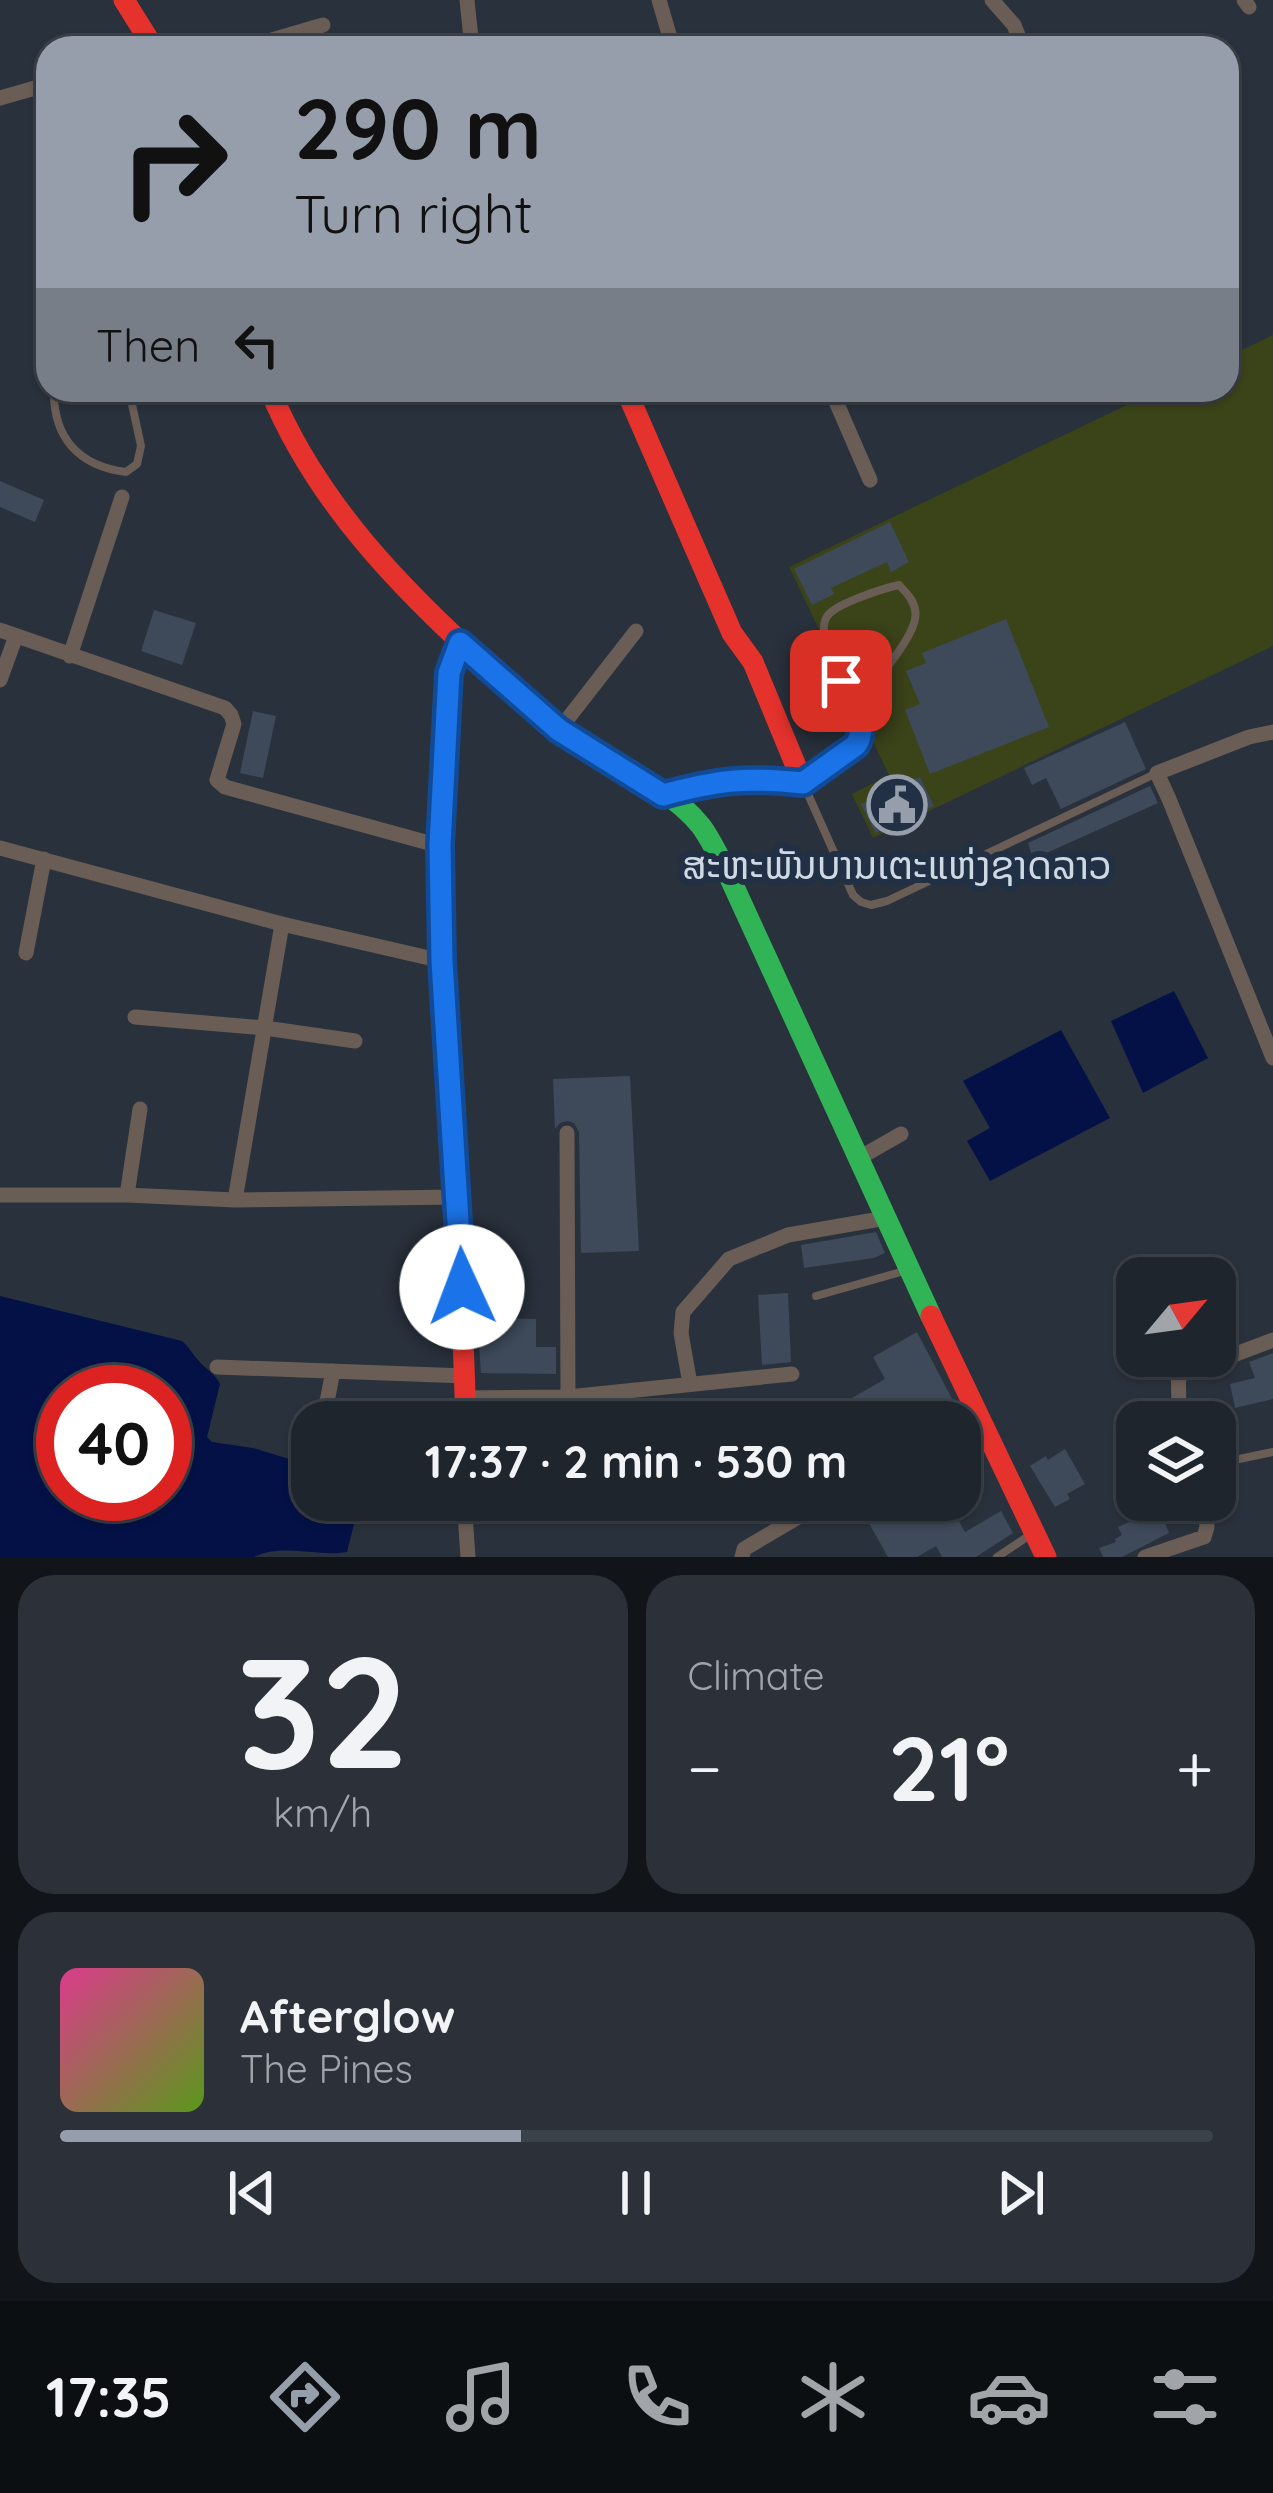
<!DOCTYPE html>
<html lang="en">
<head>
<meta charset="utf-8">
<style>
	body { margin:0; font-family:Quicksand,"Noto Sans Lao",sans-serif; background:#2c3139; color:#f1f3f6; height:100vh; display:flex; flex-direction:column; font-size:45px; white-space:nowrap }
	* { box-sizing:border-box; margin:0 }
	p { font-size:39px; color:#a1a5aa }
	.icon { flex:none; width:66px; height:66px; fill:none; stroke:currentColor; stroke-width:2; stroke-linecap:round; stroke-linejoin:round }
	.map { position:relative; height:1557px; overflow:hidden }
	.sheet { display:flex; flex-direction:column; gap:18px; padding:18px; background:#111419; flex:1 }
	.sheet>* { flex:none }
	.hud { position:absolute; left:36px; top:36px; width:1203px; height:366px; border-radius:36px; box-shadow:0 3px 9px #0004,0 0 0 3px #3c4249; background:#959eaa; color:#111; overflow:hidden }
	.needle { width:78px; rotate:61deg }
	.tools { position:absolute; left:1116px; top:1257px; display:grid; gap:24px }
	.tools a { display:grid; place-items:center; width:120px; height:120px; border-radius:24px; background:#1f252d; box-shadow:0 3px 9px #0004,0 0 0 3px #3c4249; font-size:60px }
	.speed { position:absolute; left:36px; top:1365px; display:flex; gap:24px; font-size:60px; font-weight:700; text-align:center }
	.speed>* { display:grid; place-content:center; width:156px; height:156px; border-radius:50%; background:#1f252d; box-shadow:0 3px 9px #0004,0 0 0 3px #3c4249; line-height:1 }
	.speed .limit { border:18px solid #d22; background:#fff; color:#111 }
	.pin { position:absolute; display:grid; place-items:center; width:102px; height:102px; color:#fff; margin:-51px; border-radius:24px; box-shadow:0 6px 18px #0006 }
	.me { position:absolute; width:132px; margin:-66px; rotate:358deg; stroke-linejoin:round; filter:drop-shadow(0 0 9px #0008) }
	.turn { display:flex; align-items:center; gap:42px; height:252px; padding:0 60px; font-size:54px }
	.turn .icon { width:156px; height:156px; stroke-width:2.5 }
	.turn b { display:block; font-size:84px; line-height:102px }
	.then { display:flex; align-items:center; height:114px; padding:0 60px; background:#0003; gap:24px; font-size:45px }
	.big { font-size:90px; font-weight:700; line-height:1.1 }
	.sheet .widget { flex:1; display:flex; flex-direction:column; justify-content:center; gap:18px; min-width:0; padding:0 42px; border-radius:36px; background:#2c3139 }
	.sheet .dial { align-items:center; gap:0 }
	.dial b { font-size:156px; line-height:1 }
	.song { display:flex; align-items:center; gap:36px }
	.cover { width:144px; height:144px; border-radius:18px; background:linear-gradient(135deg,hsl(330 70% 55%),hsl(90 70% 35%)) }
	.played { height:12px; border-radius:6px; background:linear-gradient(90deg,#959eaa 40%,#3c4249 40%) }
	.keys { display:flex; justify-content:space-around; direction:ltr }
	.heat { display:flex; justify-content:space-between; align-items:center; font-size:66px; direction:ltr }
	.sheet .tiles { flex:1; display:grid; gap:18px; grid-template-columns:1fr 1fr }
	.widget:last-child { grid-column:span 2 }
	.trip { position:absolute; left:291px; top:1401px; width:690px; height:120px; border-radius:36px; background:#1f252d; box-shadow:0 3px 9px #0004,0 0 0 3px #3c4249; font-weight:700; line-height:120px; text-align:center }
	.dock { display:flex; height:192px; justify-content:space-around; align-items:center; background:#0c0f12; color:#a1a5aa }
	.dock .icon { width:84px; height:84px }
	.dock .current { color:#959eaa }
	.dock b { font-size:54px; color:#f1f3f6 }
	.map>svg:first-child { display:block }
</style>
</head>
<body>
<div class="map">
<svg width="1273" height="1557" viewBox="0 0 1273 1557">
	<rect width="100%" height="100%" fill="#29313c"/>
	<!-- green -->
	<path fill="#3b4319" d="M1273 335V646L873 838 852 794 889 775 789 567 1158 390H1227V357Z"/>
	<!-- water -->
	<path fill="#041146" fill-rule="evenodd" d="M1174 991 1208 1058 1143 1093 1111 1021Z
		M1061 1030 1110 1118 990 1181 967 1141 990 1128 963 1081Z
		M0 1296 182 1341C189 1347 192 1353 198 1360 205 1369 215 1373 220 1384L207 1437 212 1442 253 1448 312 1466V1500H360L347 1552C317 1557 283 1543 254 1557H0ZM165 1392V1494H63V1392Z"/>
	<!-- building -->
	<path fill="#3e4a5a" d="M0 481 44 500 35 522 0 507Z
		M890 522 909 562 891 572 887 562 831 588 834 594 812 605 794 569Z
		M154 610 196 623 182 665 141 651Z
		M1006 619 1049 727 930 774 905 710 920 704 906 671 926 663 922 653Z
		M253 711 276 716 263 778 240 773Z
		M1125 722 1146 769 1061 809 1046 778 1032 785 1024 768Z
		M920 777 934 806 875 833 861 804Z
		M1150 786 1158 803 1033 859 1028 843Z
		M630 1076 639 1251 581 1253 579 1132 574 1123 568 1121 560 1123 555 1129 553 1079Z
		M876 1232 885 1253 874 1258 804 1268 801 1245Z
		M788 1293 791 1362 762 1365 758 1295Z
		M477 1318 536 1319V1347H556V1374L481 1373Z
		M917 1332 960 1414 947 1422H866L852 1398 885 1379 873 1357Z
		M1273 1353V1399L1235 1408 1230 1384 1255 1378 1249 1362Z
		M1065 1449 1085 1484 1067 1494 1070 1499 1055 1507 1030 1466 1046 1456 1048 1460Z
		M856 1500H947L965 1532 1001 1511 1013 1533 976 1557H942L936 1546 917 1557H888Z
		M1155 1500 1171 1504 1174 1512 1163 1517 1169 1533 1122 1557H1103L1099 1548 1116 1542 1115 1539 1122 1535 1118 1527 1158 1509Z"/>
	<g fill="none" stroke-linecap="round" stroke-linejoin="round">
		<!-- lane -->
		<path stroke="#6a5d55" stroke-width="8" d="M54 390C53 437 78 466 126 472L137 464 141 446 130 395 131 390
			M855 709C869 689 912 641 915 619 918 605 908 594 899 585 884 588 839 603 829 614 809 633 853 705 862 727L863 737 857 745 803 783 853 895 861 902 871 905 887 901 1157 773
			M816 1296 908 1270
			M1215 1464 1273 1452
			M997 1557 1033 1533"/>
		<!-- street -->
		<path stroke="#6a5d55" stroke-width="15" d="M467 0 472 48
			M659 0 673 48
			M992 0 1014 25 1023 48
			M1244 0 1249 7
			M255 48 265 42 323 25
			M0 98 35 88
			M831 390 870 480
			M0 630 225 708 231 715 234 724 217 780 225 787 440 846
			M70 656 122 497
			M0 680 16 636
			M559 730 636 631
			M1273 732 1249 737 1157 773 1169 799 1273 1058
			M0 848 282 924 442 961
			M26 953 44 859
			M135 1017 265 1028 355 1041
			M567 1133 568 1397
			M859 1158 901 1134
			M0 1195H127L235 1200 458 1197
			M127 1195 140 1109
			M235 1200 282 924
			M1121 1278 1137 1282
			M1178 1356 1179 1411 1183 1422
			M217 1367 466 1376
			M1180 1375 1273 1340
			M690 1384 681 1333 683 1312 729 1259 788 1235 886 1218
			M466 1398 568 1397 792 1374
			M323 1422 333 1371
			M464 1500 468 1557
			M742 1557 744 1549 827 1500
			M1145 1557 1204 1537 1207 1527 1205 1500"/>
		<!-- fast -->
		<path stroke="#30b455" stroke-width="21" d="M583 746C623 769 671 789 701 826 712 841 720 859 729 876L931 1316"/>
		<!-- jam -->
		<path stroke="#e5322d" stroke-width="21" d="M124 0 154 48
			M270 390C316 502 401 589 491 670 520 696 549 725 583 746
			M626 390 732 633 753 662 803 783 754 778 733 779 663 795
			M460 643 449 673 440 846 442 961 458 1197 466 1422
			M931 1316 1046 1557"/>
	</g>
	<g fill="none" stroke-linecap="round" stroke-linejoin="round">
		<defs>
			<path id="route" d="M462 1287 442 961 440 845 449 673 460 643 559 730 663 795C719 780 745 777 803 783L856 745C870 725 850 700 841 681"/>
		</defs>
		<!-- route casing -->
		<use href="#route" stroke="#114b97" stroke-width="30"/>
		<!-- route -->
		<use href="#route" stroke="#1a73e8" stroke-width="21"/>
	</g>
	<!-- icons -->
	<defs>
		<symbol id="civic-ring" viewBox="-11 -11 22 22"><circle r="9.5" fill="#213044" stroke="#959eaa" stroke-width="1.5"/><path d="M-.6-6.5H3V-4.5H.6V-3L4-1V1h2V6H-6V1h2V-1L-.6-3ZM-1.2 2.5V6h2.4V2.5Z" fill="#959eaa"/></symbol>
	</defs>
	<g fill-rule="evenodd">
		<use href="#civic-ring" x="864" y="772" width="66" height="66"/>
	</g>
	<g text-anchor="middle" stroke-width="12" stroke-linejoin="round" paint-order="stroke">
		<!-- poi labels -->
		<g font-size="39" fill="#cfd9e6" stroke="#213044">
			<text x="897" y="879">ສະຫະພັນບານເຕະແຫ່ງຊາດລາວ</text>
		</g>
	</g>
</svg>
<div class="tools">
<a><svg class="needle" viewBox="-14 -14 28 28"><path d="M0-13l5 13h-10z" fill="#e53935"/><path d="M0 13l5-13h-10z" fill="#a1a5aa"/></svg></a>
<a><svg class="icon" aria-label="layers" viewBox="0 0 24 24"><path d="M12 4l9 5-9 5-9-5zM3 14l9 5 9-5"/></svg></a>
</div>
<div class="speed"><div class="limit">40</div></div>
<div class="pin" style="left:841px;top:681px;background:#d93025"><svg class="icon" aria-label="arrive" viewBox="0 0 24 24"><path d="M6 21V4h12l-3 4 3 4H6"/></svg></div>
<svg class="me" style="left:462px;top:1287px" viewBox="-20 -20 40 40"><circle r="19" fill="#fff"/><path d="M0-13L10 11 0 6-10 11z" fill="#1a73e8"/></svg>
<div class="trip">17:37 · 2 min · 530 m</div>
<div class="hud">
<div class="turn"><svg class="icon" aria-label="right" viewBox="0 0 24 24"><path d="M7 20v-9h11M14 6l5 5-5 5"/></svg><div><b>290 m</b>Turn right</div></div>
<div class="then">Then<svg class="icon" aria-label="left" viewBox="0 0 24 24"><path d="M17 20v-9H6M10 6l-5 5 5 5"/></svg></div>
</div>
</div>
<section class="sheet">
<div class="tiles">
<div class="widget dial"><b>32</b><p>km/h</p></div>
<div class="widget"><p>Climate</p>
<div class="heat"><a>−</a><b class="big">21°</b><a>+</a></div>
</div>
<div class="widget">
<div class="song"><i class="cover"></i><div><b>Afterglow</b><p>The Pines</p></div></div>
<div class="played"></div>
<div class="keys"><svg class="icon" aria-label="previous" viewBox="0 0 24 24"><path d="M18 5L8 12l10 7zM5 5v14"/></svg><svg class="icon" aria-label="pause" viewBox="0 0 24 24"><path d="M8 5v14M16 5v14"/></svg><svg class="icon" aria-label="next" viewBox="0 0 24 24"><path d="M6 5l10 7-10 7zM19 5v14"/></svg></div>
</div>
</div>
</section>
<nav class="dock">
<b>17:35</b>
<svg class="icon current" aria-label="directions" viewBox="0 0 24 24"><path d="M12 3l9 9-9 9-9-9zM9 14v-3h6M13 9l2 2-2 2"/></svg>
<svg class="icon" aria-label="music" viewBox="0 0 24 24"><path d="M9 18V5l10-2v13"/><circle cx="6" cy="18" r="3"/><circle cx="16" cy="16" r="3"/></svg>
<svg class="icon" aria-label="phone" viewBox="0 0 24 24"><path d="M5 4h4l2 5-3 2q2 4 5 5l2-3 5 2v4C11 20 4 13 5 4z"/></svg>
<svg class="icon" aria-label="climate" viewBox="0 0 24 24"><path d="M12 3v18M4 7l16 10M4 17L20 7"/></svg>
<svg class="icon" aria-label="car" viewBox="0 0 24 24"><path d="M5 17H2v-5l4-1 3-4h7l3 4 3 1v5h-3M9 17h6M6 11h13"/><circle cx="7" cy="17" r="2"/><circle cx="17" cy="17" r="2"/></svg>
<svg class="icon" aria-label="filters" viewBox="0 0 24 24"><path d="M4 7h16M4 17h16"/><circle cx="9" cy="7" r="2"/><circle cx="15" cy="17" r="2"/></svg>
</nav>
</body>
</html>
